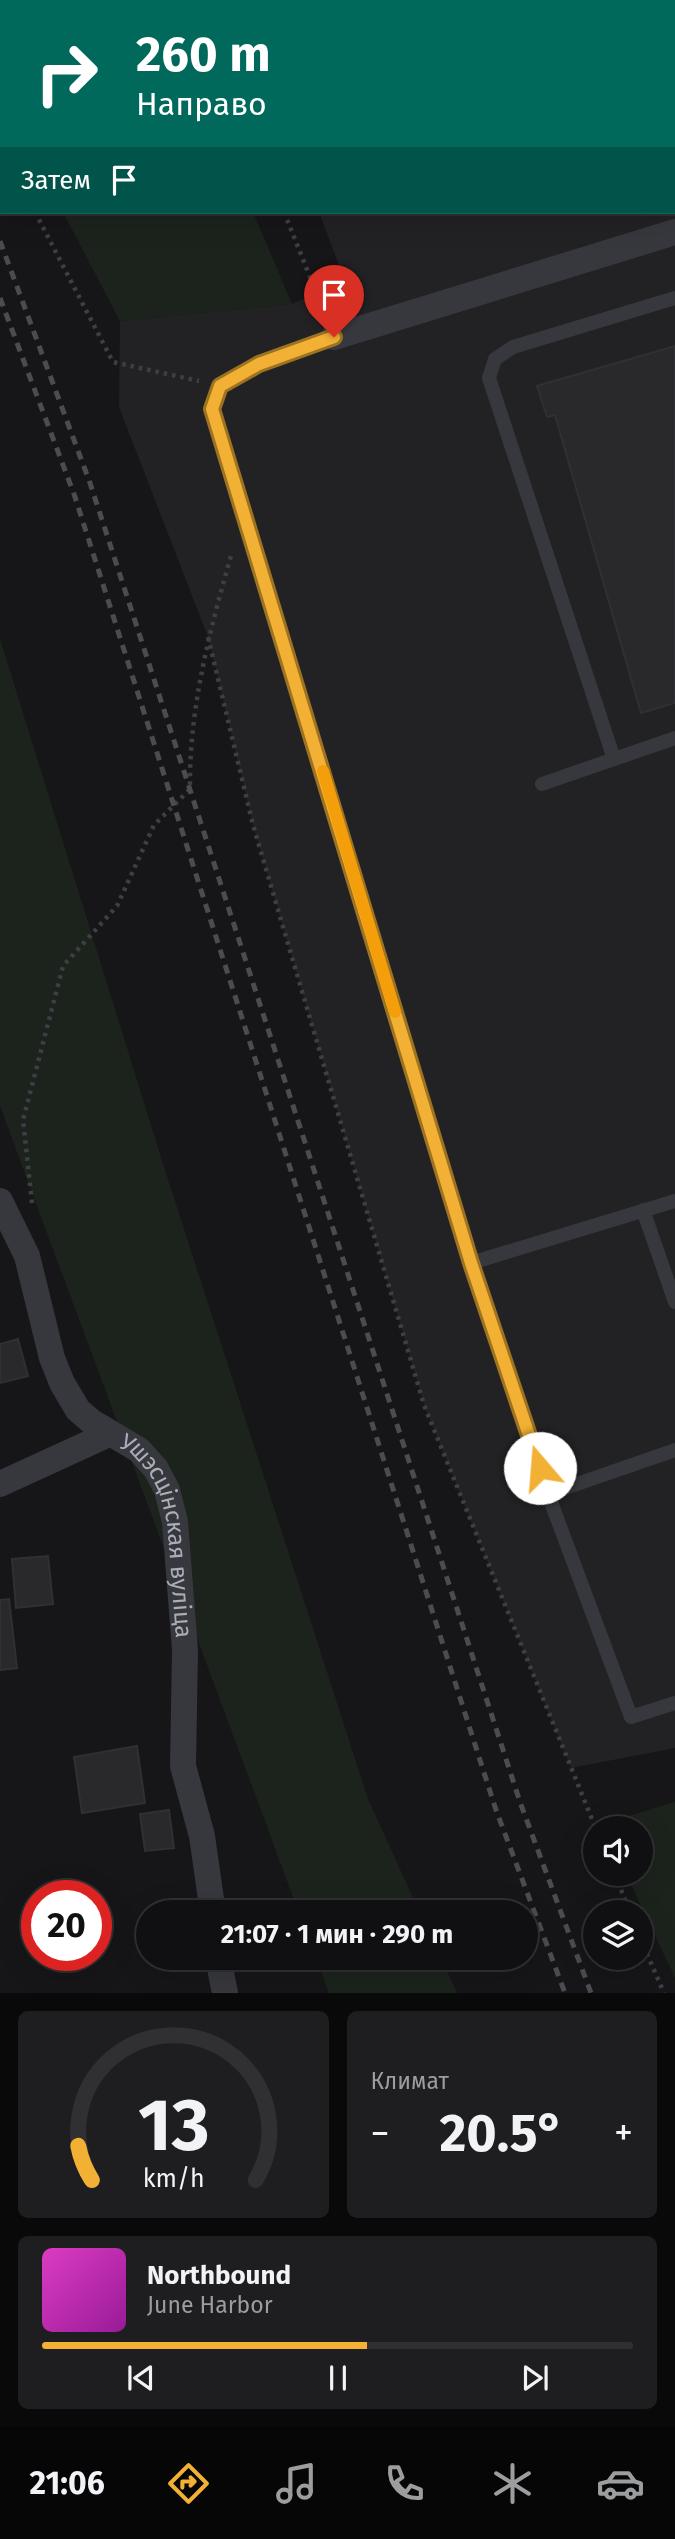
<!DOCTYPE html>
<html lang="ru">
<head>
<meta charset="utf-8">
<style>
	body { margin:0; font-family:"Fira Sans",sans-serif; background:#1e1e20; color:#f1f3f6; height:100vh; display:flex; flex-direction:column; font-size:26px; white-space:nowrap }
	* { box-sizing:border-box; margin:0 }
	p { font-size:23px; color:#9c9d9f }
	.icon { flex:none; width:38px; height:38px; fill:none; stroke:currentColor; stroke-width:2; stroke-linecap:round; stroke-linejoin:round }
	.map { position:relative; height:1993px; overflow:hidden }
	.sheet { display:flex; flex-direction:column; gap:18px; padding:18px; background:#09090a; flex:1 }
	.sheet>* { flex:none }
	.banner { position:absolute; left:0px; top:0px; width:676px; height:214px; box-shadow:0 7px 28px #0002,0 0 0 2px #303032; background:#00695c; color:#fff; overflow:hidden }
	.controls { position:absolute; left:583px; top:1816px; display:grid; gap:14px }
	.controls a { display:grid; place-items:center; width:70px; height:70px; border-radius:50%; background:#101012; box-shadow:0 7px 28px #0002,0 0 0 2px #303032; font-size:35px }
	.speed { position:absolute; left:21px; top:1880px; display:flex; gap:14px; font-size:35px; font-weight:700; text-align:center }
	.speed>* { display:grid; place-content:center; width:91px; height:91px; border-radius:50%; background:#101012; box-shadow:0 7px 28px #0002,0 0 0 2px #303032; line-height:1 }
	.speed .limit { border:10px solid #d22; background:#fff; color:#111 }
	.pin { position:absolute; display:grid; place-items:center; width:60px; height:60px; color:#fff; margin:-72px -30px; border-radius:50% 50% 50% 0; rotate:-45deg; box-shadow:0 0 7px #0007 }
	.pin .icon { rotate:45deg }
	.me { position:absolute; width:77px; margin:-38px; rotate:342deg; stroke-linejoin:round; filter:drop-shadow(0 0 5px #0008) }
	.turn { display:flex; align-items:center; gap:24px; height:147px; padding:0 21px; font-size:32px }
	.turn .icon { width:91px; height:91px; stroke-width:2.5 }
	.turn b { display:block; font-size:49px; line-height:60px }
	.then { display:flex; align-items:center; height:66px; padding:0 21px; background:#0003; gap:14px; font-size:26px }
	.big { font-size:52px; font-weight:700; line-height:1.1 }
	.sheet .widget { flex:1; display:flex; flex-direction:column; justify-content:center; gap:10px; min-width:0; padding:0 24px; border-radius:10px; background:#1e1e20 }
	.sheet .dial { align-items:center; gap:0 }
	.dial svg { height:182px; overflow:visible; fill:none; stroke:#303032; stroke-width:7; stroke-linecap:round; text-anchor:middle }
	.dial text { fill:#f1f3f6; stroke:none }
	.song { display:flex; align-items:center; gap:21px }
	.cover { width:84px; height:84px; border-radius:10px; background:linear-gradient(135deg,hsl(310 70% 55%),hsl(300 70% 35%)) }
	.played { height:7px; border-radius:4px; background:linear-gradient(90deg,#f2b134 55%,#303032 55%) }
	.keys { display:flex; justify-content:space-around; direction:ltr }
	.heat { display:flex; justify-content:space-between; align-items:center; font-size:38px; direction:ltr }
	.sheet .tiles { flex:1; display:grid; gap:18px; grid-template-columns:1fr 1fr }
	.widget:last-child { grid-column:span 2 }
	.trip { position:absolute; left:136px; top:1900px; width:402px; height:70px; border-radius:35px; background:#101012; box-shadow:0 7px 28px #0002,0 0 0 2px #303032; font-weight:700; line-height:70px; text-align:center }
	.menu { display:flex; height:112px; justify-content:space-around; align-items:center; background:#060607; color:#9c9d9f }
	.menu .icon { width:49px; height:49px }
	.menu .current { color:#f2b134 }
	.menu b { font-size:32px; color:#f1f3f6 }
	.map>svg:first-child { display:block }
</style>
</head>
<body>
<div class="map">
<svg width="675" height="1993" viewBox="0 0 675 1993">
	<rect width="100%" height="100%" fill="#161618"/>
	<!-- built -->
	<path fill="#222225" d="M238 0H675V1748L571 1768 424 1405 253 825 208 637 119 407 120 321 292 304 345 281 319 212H674V2Z"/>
	<!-- green -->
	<path fill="#1c231d" d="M63 212H253L292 304 120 321Z
		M0 639 164 1167 368 1799 420 1913H299L0 1106Z
		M675 1802V1978L626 1874H640V1829H605L602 1824Z
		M316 1958H441L457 1993H329Z"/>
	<!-- building -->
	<path fill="#29292c" stroke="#303034" stroke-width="2" d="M675 346V703L641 713 555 415 547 417 537 386Z
		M18 1339 28 1376 0 1383V1344Z
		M48 1556 53 1604 16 1608 12 1559Z
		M9 1599 17 1668 0 1670V1600Z
		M137 1746 145 1803 82 1813 74 1757Z
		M169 1810 174 1848 145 1851 140 1814Z"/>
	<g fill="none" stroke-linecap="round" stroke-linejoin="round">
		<!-- path -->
		<path stroke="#3d3f44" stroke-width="4.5" stroke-dasharray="3.5 5" stroke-linecap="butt" d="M199 0V2
			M0 141 2 144
			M35 212 113 362 199 381
			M284 212 324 312
			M208 637 253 825 424 1405 596 1829
			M32 1203 23 1120 63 966 117 906 154 825 190 789C189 707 210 630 232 552
			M615 1874 630 1913
			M640 1938 664 1993"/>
		<!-- lane -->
		<path stroke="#37383d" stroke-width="14" d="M651 0 652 2
			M602 2 607 0
			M674 59 675 62
			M674 75 675 74
			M334 337 259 364 220 386 212 409 471 1263 548 1494 631 1717 675 1703
			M614 759 489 378 495 359 513 347 675 298
			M542 784 675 738
			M643 1210 675 1302
			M471 1263 675 1201
			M548 1494 675 1450"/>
		<!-- street -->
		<g stroke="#37383d" stroke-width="26">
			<path d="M334 337 675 232"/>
			<path id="s1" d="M0 1201 27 1256 52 1358 62 1383 78 1410 92 1422 139 1450 156 1469 167 1490 175 1522 185 1650 183 1766 202 1836 213 1913"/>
			<path d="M0 1484 109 1434"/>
			<path d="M218 1958 225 1993"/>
		</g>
		<!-- rail -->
		<path stroke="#4a4c52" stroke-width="5" stroke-dasharray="9 7" stroke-linecap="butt" d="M0 241 90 483 520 1802 591 1993
			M0 298 74 494 496 1810 565 1993"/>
	</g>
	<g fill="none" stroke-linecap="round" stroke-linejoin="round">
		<defs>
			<path id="route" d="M334 337 259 364 220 386 212 409 471 1263 540 1468"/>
		</defs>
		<!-- route casing -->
		<use href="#route" stroke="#9d7322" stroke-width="18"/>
		<!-- route -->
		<use href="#route" stroke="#f2b134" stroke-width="12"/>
		<!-- slow -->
		<path stroke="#f59e0b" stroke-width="12" d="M323 771 395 1012"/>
	</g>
	<g text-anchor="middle" stroke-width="7" stroke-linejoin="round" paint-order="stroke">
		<!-- street labels -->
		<g font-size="24" fill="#a8adb8" stroke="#111113">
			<text dy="8" stroke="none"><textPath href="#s1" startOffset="387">Ушэсцінская вуліца</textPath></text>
		</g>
	</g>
</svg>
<div class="controls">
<a><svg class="icon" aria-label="sound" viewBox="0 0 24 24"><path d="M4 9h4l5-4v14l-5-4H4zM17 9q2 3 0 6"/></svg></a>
<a><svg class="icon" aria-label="layers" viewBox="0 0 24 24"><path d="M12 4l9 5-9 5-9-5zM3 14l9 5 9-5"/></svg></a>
</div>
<div class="speed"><div class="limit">20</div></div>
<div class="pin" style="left:334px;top:337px;background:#d93025"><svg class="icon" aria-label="arrive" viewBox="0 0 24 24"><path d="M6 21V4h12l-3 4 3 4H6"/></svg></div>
<svg class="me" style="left:540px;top:1468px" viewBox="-20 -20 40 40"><circle r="19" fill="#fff"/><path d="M0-13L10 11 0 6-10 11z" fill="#f2b134"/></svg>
<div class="trip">21:07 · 1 мин · 290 m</div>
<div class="banner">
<div class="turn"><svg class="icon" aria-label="right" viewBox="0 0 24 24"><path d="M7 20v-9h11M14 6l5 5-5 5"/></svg><div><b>260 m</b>Направо</div></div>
<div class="then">Затем<svg class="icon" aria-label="arrive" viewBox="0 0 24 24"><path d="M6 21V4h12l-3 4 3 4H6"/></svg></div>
</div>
</div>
<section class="sheet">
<div class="tiles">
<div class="widget dial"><svg viewBox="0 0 100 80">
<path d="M14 69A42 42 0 1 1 86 69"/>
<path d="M14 69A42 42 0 0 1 8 54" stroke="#f2b134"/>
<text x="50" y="56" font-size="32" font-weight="700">13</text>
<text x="50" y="72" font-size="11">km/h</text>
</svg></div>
<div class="widget"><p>Климат</p>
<div class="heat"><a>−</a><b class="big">20.5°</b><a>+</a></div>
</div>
<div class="widget">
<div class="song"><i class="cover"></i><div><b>Northbound</b><p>June Harbor</p></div></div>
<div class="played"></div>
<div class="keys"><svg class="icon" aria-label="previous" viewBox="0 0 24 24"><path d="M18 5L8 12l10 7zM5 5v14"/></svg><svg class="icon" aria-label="pause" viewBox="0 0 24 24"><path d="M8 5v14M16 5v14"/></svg><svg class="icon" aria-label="next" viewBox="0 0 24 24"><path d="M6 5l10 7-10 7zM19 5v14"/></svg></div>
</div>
</div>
</section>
<nav class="menu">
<b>21:06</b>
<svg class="icon current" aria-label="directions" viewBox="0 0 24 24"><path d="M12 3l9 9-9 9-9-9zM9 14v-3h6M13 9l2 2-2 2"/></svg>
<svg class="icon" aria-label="music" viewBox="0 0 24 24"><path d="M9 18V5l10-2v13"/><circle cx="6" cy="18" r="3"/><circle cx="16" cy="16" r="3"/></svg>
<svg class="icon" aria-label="phone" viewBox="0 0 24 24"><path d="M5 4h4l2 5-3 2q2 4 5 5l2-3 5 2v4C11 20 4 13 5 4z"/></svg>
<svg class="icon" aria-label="climate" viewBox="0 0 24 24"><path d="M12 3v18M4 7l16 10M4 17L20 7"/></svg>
<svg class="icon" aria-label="car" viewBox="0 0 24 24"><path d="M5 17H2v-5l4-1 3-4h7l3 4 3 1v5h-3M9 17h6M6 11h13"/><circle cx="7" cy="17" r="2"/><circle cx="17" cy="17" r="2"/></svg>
</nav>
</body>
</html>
